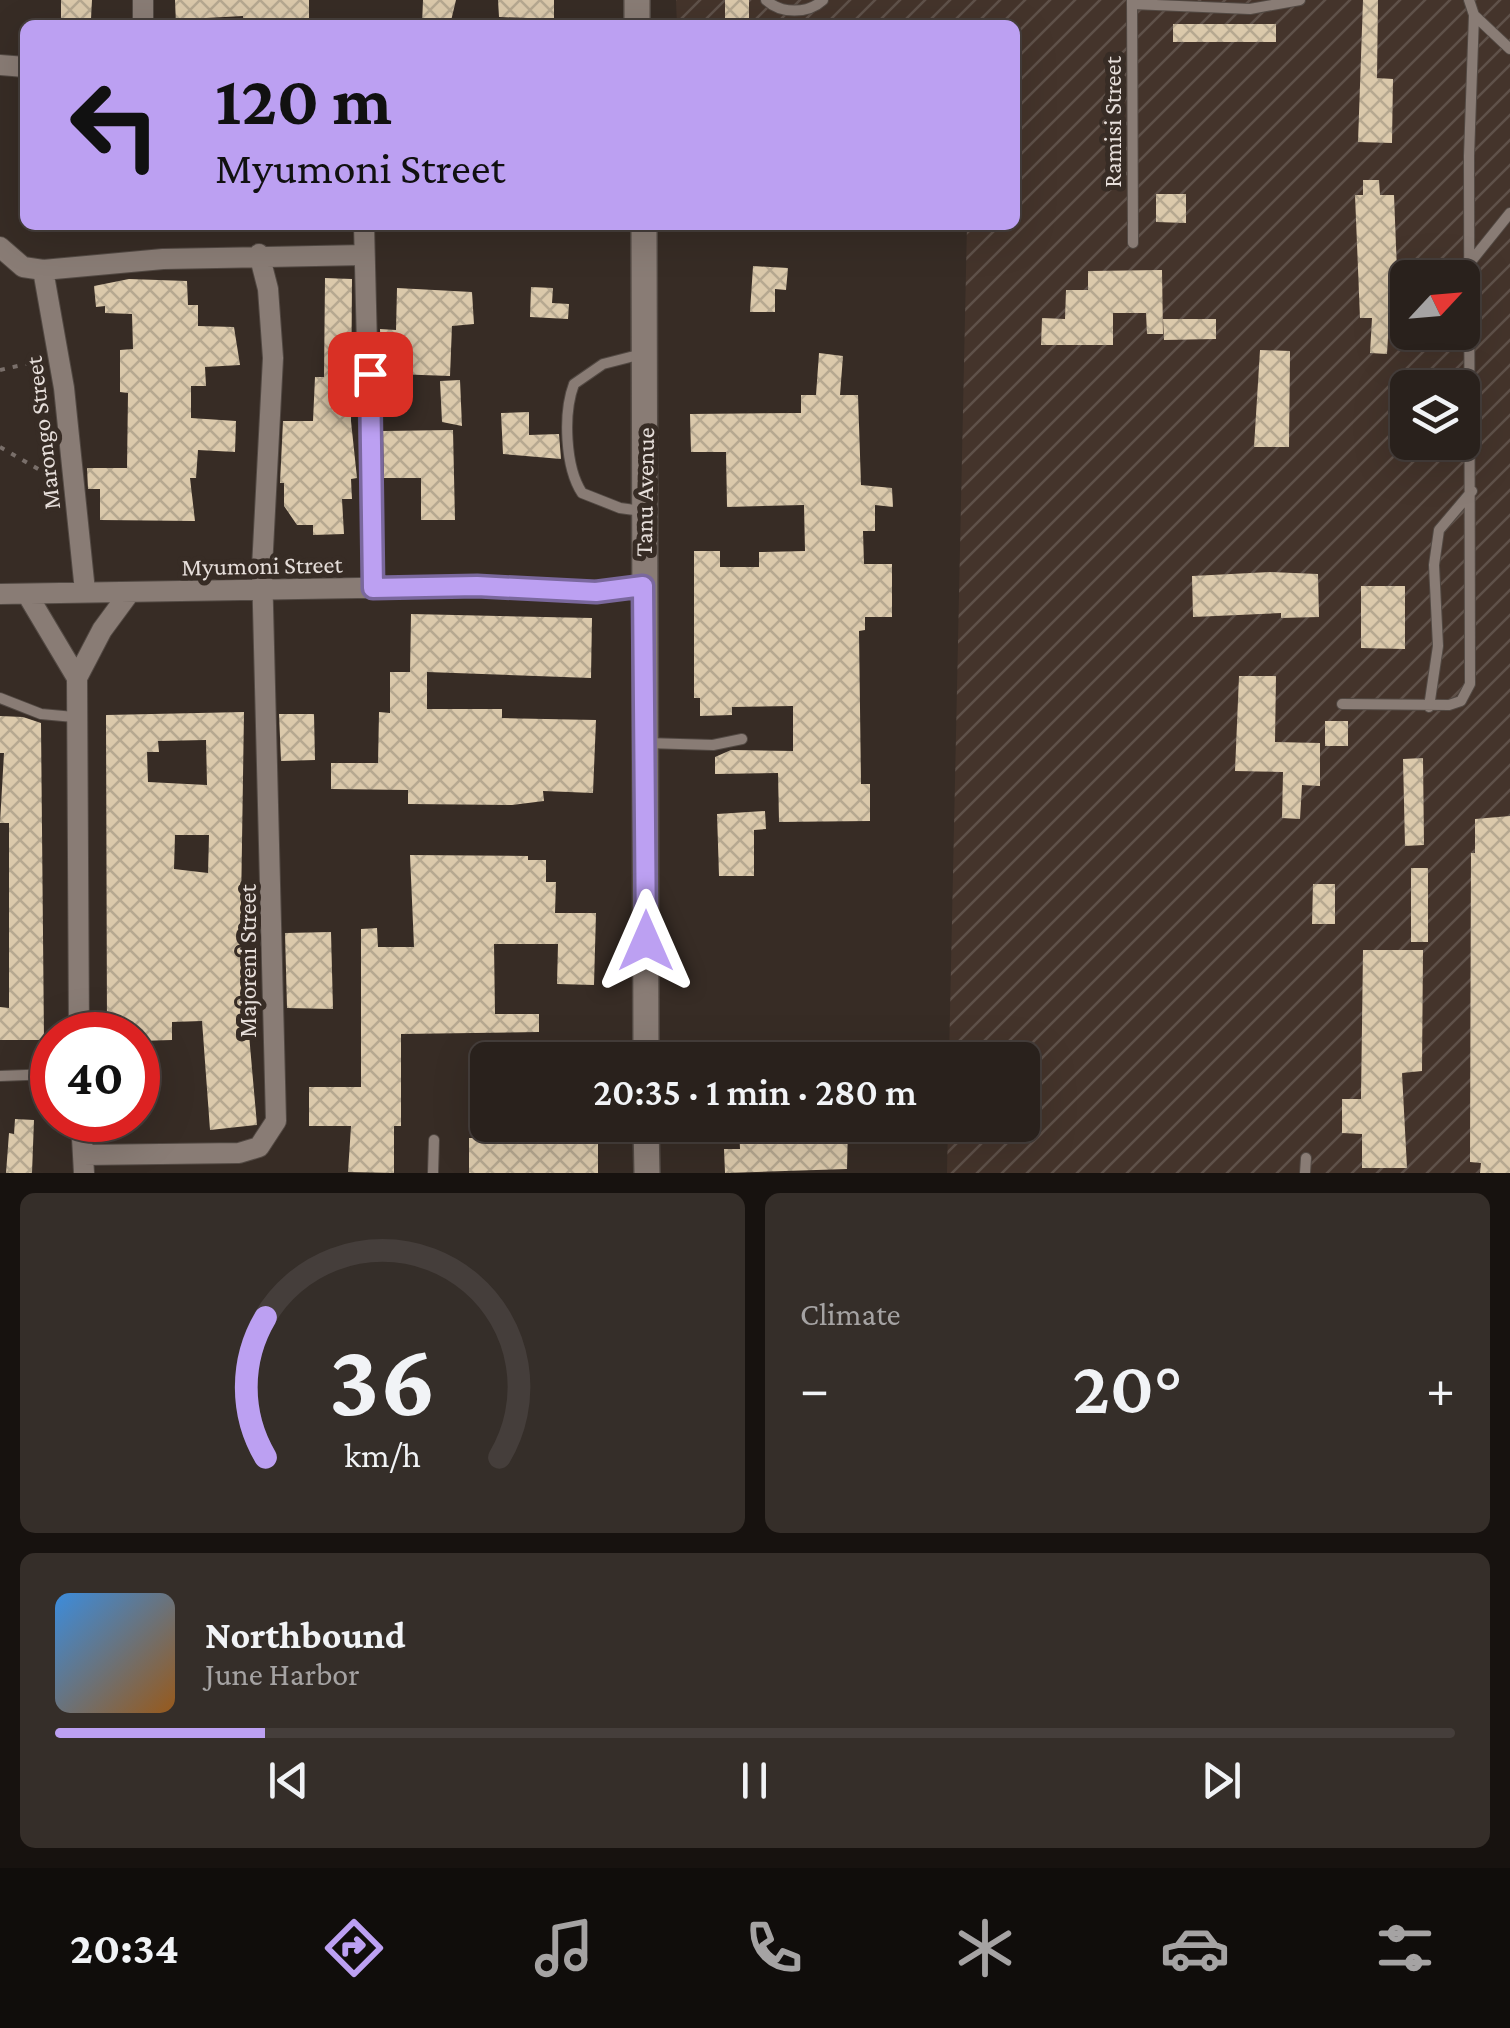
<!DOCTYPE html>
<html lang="en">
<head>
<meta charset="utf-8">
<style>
	body { margin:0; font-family:"Crimson Pro",serif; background:#352e29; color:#f1f3f6; height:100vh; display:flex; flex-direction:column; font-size:38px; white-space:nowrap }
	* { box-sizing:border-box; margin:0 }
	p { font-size:32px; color:#a5a3a3 }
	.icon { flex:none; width:55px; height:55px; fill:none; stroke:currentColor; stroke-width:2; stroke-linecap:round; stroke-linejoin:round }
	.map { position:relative; height:1173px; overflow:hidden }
	.sheet { display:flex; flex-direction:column; gap:20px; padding:20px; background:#17120f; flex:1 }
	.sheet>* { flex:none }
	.guide { position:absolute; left:20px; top:20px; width:1000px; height:210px; border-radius:15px; box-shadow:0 10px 40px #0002,0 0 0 2px #453e3b; background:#bca0f2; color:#111; overflow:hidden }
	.needle { width:65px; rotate:64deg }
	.controls { position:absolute; left:1390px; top:260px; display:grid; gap:20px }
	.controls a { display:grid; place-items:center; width:90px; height:90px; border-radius:15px; background:#29211c; box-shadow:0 10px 40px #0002,0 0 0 2px #453e3b; font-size:50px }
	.speed { position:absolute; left:30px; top:1012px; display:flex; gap:20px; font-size:50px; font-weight:700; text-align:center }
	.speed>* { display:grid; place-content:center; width:130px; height:130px; border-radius:50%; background:#29211c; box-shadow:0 10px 40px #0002,0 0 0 2px #453e3b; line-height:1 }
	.speed .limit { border:15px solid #d22; background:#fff; color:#111 }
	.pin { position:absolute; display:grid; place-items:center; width:85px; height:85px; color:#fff; margin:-42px; border-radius:20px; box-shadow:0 5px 15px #0006 }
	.me { position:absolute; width:110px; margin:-55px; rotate:0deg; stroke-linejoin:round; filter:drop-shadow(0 0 8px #0008) }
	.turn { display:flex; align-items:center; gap:35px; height:210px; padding:0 30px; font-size:45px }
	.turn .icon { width:130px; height:130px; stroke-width:2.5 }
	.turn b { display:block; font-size:70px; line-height:85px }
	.big { font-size:75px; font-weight:600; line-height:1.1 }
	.sheet .card { flex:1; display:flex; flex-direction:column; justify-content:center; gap:15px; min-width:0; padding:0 35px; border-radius:15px; background:#352e29 }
	.sheet .dial { align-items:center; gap:0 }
	.dial svg { height:260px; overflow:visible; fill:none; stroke:#453e3b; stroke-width:7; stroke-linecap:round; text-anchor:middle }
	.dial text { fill:#f1f3f6; stroke:none }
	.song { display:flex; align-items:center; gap:30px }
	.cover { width:120px; height:120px; border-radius:15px; background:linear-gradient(135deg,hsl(210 70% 55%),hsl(30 70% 35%)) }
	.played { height:10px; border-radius:5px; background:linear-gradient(90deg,#bca0f2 15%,#453e3b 15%) }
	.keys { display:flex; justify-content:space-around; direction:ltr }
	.heat { display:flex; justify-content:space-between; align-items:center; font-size:55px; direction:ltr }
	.sheet .tiles { flex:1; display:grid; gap:20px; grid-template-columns:1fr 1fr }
	.card:last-child { grid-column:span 2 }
	.trip { position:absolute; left:470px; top:1042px; width:570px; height:100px; border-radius:15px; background:#29211c; box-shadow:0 10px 40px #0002,0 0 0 2px #453e3b; font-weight:600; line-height:100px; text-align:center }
	.tabs { display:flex; height:160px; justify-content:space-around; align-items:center; background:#100d0b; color:#a5a3a3 }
	.tabs .icon { width:70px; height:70px }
	.tabs .current { color:#bca0f2 }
	.tabs b { font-size:45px; color:#f1f3f6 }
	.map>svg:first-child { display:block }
</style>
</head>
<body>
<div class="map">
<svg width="1510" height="1173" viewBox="0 0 1510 1173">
	<defs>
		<pattern id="industrial-furrows" width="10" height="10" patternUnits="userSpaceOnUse" patternTransform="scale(2.5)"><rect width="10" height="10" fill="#44342b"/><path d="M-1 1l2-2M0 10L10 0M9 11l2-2" fill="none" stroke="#5f5149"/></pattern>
		<pattern id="building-cross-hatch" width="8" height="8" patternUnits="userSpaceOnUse" patternTransform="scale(2.5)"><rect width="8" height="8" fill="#dbc9ab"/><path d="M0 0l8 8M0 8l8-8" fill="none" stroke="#b6a890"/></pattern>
	</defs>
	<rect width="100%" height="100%" fill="#372c25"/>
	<!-- industrial -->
	<path fill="url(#industrial-furrows)" fill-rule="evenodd" d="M676 0H1510V1173H947L948 1125H1022V1060H949L967 225H1015V25H677ZM1408 278H1462V332H1408ZM1408 388H1462V442H1408Z"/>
	<!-- building -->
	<path fill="url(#building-cross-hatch)" fill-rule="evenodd" d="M61 0H92L91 19 61 21Z
		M175 0H309V25H243V16L206 18 207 25H176Z
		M423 0H456L450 25H422Z
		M498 0H554V19L499 17Z
		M725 0H749V25H725Z
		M1363 0H1378L1377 78 1393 79 1392 143 1358 142Z
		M1173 24H1276V42H1173Z
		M1363 180H1379L1380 195H1394L1399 321H1389L1387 354 1370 353 1372 318H1360L1355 195H1363Z
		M1156 194H1186V223L1156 222Z
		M753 266 788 268 786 290 775 289V312H750Z
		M1162 270 1163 334H1147L1146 313H1113V345H1041L1042 318 1065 319 1066 290H1088V271Z
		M325 278 352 279 351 421 357 478 351 479 352 499H342L344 534 313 535V525H297L284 506V483H280L283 421H313L315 377H324Z
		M129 279 187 281 188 305H198V326L234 327 240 365 205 367 206 386H191V418L236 421 235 452 198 450 196 478H190L195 521 100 520V489H88L87 468H127L128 393 120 392V350L133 349 132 314 105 313V306L96 307 94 286Z
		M531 287 553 288 552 303 569 304 568 319 530 317Z
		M397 288 472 292 474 324 452 326 450 376 394 374 392 390 382 389 380 329 396 330Z
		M1163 319H1216V339L1164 340Z
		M1260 350 1290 351 1289 447H1254Z
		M819 353 843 356 840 395H858L861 485 892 488 893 507 875 505V531H863L864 564H892V617H865V630L859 631 861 784H870V821L779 822 778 773 715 774V757L731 750 793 751V706L732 707V715L700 716V698H694V551H720V567H759V552L805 551 804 505 727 507 726 452H691L690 414 801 413V395H816Z
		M460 380 462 426 442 422 440 381Z
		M529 412V435L559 434 561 459 503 454 501 413Z
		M453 430 455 520H421V478H384L383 431Z
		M1270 572 1318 574 1319 617 1281 618V613L1193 617 1192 576Z
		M1361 586H1405V649L1361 648Z
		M411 614 592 618 591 678 427 672V709H502V718L596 720 593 793 543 791 544 801 512 805 408 804V790L331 789V763H378L379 712 390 713V672H410Z
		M1239 676H1276L1275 742 1320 743V786L1302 785 1300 819 1282 818 1283 772 1235 771Z
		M244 712 241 908 250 909 245 989 257 1125 210 1130 202 1021 172 1022V1040L138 1041V1035H107L106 715ZM206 740 207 785 148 782 147 752H159L158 741ZM175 835H209L208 873 174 869Z
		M279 714H314L315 760 281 761Z
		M0 716 23 717 41 723 44 1040H0V1007L9 1008V823H0L4 753H0Z
		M1325 721H1348V746H1325Z
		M1423 758 1424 845 1405 846 1403 759Z
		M765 811 766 829 754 830V876H719L717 814Z
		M1510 816V1173H1480L1481 1163 1470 1162 1471 853H1475V819Z
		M410 855 528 856V860H546V882H556L555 913H596L594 985 557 984 558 944H494L495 1014H539V1032L401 1034V1126H394V1173L348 1172 351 1126H309V1087H361V929L377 928 378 947H414Z
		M1411 868H1428V942H1411Z
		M1313 884H1335V924H1312Z
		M331 932 333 1009 287 1008 285 933Z
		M1363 950H1423L1422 1071 1402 1073 1407 1168H1362V1134L1342 1133V1099H1361Z
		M15 1119 34 1120 32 1173H6L9 1133 14 1134Z
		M485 1125H587V1139H598V1173H469V1138H488Z
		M739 1125H848L847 1169 725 1173 724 1149H740Z"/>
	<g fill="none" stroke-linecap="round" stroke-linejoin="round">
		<defs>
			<path id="service" d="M766 0C781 14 808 14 823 0
				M1132 0 1133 243
				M1132 4 1250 9 1300 0
				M1474 15 1510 49
				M1473 259 1510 213
				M642 354 603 364 574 384C563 413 565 467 582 493L620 508 642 511
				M0 698 41 714 74 717
				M1342 704 1449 705 1461 701 1470 684 1469 156 1474 15 1469 0
				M1429 707 1438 646 1434 565 1439 530 1472 491
				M647 743 713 745 742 739
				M0 1076 52 1074
				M433 1173 434 1140
				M1305 1173 1306 1158"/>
			<path id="minor" d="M143 0V25
				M0 65 25 67
				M364 225 373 588
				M0 247 23 267 43 270 163 259 364 255
				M43 270 64 388 85 591
				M0 594 477 586 597 592 643 585
				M27 594 77 678
				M79 1035 77 678 102 630 130 592
				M81 1120 84 1173
				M83 1155 239 1153 259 1147 276 1121 262 568 273 358 268 289 259 254"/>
			<path id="tertiary" d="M637 0V25
				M644 225 646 1060
				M646 1125 647 1173"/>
		</defs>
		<!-- service casing -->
		<use href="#service" stroke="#524943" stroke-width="12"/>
		<!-- minor casing -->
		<use href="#minor" stroke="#524943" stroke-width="22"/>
		<!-- tertiary casing -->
		<use href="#tertiary" stroke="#524943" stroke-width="28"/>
		<!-- path -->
		<path stroke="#796f6a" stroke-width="4" stroke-dasharray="5 8" stroke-linecap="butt" d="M0 370 39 361
			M0 447 54 478"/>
		<!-- service -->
		<use href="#service" stroke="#897c75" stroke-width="10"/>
		<!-- minor -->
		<use href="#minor" stroke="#897c75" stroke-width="20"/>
		<!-- tertiary -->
		<use href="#tertiary" stroke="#897c75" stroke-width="25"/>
	</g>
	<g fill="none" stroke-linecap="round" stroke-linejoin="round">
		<defs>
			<path id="route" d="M370 374 373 588 477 586 596 592 643 586 646 941"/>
		</defs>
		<!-- route casing -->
		<use href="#route" stroke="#7a689d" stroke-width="25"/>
		<!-- route -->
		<use href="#route" stroke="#bca0f2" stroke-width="18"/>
	</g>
	<g text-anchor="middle" stroke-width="10" stroke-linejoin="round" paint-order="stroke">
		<!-- street labels -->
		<g font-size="25" fill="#e6deda" stroke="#372c25">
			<text transform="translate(1112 122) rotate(-90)" y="9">Ramisi Street</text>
			<text transform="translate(42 433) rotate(-97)" y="9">Marongo Street</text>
			<text transform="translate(644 492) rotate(-89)" y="9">Tanu Avenue</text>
			<text transform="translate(262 565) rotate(-1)" y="9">Myumoni Street</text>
			<text transform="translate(247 961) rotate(-90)" y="9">Majoreni Street</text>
		</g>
	</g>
</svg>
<div class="controls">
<a><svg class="needle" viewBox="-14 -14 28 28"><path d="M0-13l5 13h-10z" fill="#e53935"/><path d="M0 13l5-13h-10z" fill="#a5a3a3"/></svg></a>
<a><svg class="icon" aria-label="layers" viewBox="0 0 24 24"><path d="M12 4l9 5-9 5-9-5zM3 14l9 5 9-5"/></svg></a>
</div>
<div class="speed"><div class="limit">40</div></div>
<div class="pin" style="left:370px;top:374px;background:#d93025"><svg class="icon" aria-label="arrive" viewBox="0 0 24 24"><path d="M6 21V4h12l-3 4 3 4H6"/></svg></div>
<svg class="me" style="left:646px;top:941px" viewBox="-20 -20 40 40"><path d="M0-17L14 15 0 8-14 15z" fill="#bca0f2" stroke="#fff" stroke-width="4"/></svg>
<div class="trip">20:35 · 1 min · 280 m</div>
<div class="guide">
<div class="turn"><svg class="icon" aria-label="left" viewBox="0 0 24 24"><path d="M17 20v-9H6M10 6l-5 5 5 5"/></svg><div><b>120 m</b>Myumoni Street</div></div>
</div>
</div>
<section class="sheet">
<div class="tiles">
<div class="card dial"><svg viewBox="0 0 100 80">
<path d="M14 69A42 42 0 1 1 86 69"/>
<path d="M14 69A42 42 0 0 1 14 26" stroke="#bca0f2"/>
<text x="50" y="56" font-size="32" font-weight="700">36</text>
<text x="50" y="72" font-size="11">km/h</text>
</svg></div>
<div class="card"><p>Climate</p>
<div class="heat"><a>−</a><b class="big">20°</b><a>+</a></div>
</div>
<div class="card">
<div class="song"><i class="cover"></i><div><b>Northbound</b><p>June Harbor</p></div></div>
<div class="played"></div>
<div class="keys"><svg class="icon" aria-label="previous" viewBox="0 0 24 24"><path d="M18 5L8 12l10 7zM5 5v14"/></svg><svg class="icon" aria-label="pause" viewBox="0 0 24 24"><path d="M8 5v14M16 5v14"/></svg><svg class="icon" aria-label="next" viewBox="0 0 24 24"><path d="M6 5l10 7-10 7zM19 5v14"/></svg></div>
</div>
</div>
</section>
<nav class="tabs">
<b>20:34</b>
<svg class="icon current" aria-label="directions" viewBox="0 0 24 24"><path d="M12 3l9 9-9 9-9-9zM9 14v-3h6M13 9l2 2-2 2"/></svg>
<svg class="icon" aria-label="music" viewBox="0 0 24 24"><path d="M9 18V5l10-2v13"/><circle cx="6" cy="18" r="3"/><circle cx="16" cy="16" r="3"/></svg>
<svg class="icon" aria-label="phone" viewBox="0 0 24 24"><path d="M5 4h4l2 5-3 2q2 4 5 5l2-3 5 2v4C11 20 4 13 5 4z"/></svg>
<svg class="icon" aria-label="climate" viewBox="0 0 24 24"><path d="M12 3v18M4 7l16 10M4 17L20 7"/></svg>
<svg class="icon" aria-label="car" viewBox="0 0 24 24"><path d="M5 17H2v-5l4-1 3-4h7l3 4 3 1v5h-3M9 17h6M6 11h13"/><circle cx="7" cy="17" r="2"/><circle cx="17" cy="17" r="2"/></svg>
<svg class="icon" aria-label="filters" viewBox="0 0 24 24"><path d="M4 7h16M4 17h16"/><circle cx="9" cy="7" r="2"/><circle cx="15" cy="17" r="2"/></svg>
</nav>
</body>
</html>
